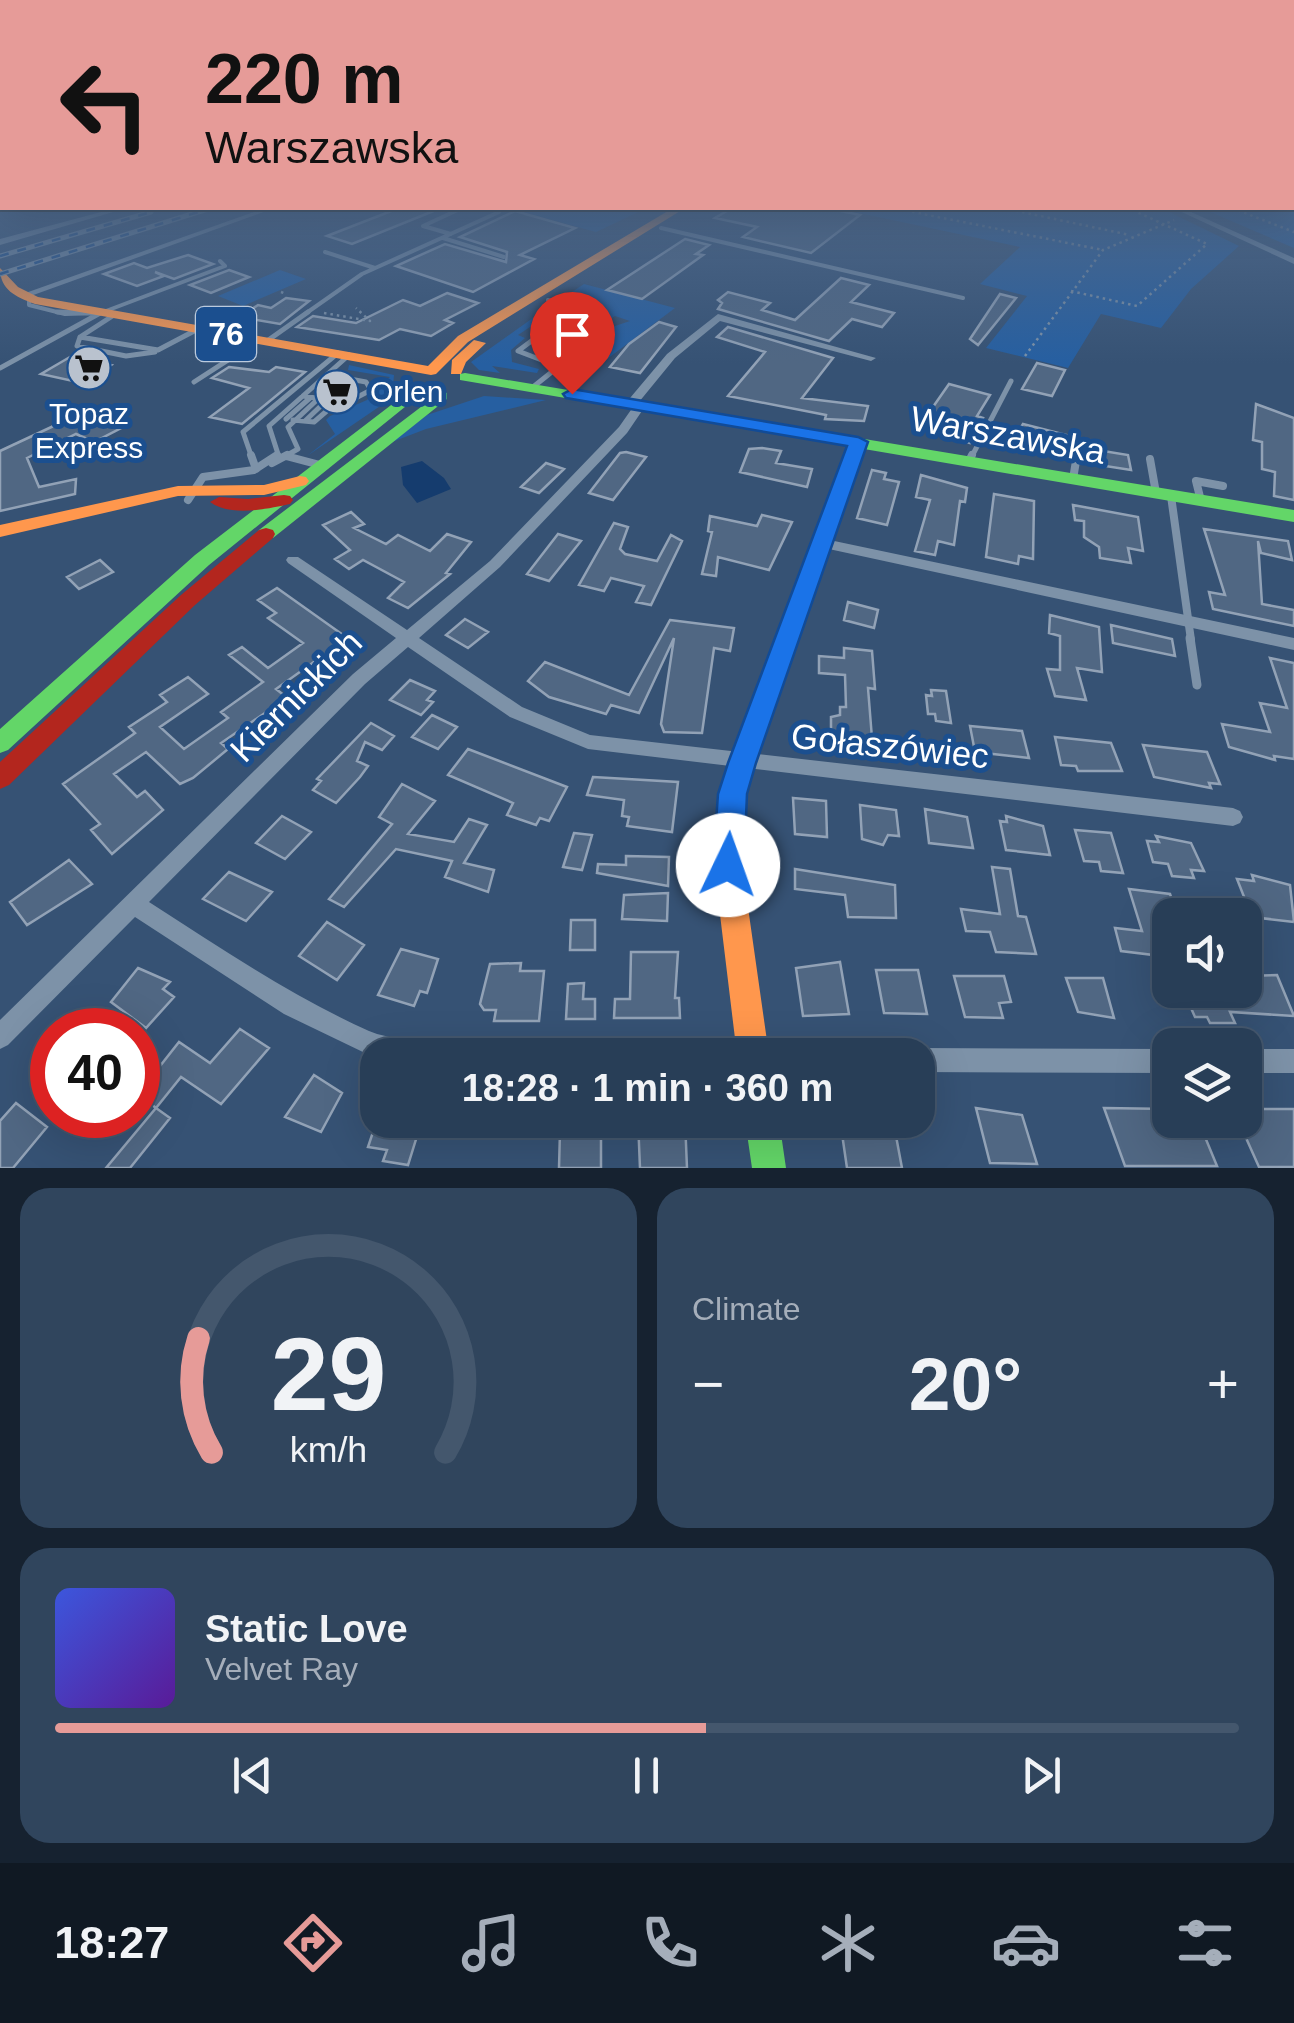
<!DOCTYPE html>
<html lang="en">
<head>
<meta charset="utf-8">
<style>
	body { margin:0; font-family:Helvetica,sans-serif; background:#30455d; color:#f1f3f6; height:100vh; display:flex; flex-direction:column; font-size:38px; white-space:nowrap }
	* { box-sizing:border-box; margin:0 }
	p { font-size:32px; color:#a5aeba }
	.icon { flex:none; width:55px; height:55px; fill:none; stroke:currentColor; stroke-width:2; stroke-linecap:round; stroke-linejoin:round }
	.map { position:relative; height:1168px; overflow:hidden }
	.panel { display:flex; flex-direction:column; gap:20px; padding:20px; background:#162230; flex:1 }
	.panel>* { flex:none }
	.hud { position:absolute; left:0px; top:0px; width:1295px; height:210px; box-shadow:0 10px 40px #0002,0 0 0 2px #44576d; background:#e69b98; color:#111; overflow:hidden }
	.buttons { position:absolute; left:1152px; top:898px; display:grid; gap:20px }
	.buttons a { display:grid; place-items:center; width:110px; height:110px; border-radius:20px; background:#283e57; box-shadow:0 10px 40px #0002,0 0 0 2px #44576d; font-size:50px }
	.speed { position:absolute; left:30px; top:1008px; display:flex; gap:20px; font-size:50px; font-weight:700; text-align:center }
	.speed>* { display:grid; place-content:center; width:130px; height:130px; border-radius:50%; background:#283e57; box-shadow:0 10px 40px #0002,0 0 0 2px #44576d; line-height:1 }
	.speed .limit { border:15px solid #d22; background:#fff; color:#111 }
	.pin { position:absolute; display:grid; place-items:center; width:85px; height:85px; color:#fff; margin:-102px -42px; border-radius:50% 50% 50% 0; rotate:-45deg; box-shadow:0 0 10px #0007 }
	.pin .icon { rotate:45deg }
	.me { position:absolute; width:110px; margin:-55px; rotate:3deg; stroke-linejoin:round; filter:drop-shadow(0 0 8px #0008) }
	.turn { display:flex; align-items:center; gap:35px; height:210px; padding:0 40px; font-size:45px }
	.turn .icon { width:130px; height:130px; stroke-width:2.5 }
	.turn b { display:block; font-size:70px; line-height:85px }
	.big { font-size:75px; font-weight:600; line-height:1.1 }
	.panel .widget { flex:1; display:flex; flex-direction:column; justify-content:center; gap:15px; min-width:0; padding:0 35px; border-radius:30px; background:#30455d }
	.panel .dial { align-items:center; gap:0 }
	.dial svg { height:260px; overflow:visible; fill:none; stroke:#44576d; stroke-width:7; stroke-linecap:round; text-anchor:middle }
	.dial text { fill:#f1f3f6; stroke:none }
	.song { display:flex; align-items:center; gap:30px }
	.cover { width:120px; height:120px; border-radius:15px; background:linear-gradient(135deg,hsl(230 70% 55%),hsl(270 70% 35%)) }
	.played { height:10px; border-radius:5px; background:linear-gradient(90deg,#e69b98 55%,#44576d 55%) }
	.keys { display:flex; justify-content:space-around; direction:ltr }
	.heat { display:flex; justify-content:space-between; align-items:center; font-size:55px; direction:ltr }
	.panel .tiles { flex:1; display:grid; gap:20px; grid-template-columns:1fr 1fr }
	.widget:last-child { grid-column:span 2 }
	.trip { position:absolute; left:360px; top:1038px; width:575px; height:100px; border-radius:30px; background:#283e57; box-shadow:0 10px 40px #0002,0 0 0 2px #44576d; font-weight:600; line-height:100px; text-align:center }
	.dock { display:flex; height:160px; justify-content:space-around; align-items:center; background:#101923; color:#a5aeba }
	.dock .icon { width:70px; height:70px }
	.dock .on { color:#e69b98 }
	.dock b { font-size:45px; color:#f1f3f6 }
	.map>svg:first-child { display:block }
</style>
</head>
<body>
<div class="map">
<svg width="1294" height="1168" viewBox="0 0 1294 1168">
	<rect width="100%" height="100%" fill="#365274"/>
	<!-- green -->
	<path fill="#265fa1" d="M1294 201V248L1201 208H1292Z
		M508 208H647L596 232Z
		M835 208H1161L1239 246 1191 289 1161 328 1101 314 1068 368 986 348 1027 296 980 284 1020 247Z
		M280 270 306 279 243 306 218 296Z
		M584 284 675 308 579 380 553 375 585 361 578 358 615 326 630 321 615 316 610 319 597 310 560 300Z
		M551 305 566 310 554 311 518 335 525 338 511 350 512 362 539 369 537 373 492 366 500 373 479 370 471 362Z
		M349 365 394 375 392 398 307 456 335 434 326 420 330 416 367 400 390 377 348 370Z
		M484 396 546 400 426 429 392 442 427 415Z"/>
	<!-- water -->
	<path fill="#153c6e" d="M422 461 444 478 451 489 417 503 403 485 401 467Z"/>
	<!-- building -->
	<path fill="#506783" stroke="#92a2b6" stroke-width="2.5" d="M399 208H441L352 244 327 236Z
		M732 208H826L860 215 811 253 743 237 757 227 715 218Z
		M515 211 575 228 520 255 534 259 473 292 396 266 445 244 506 262 507 252 460 237Z
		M685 239 709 245 696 254 703 255 642 299 607 290Z
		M188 255 213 264 174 279 155 272 164 276 137 286 104 274 134 263 147 268Z
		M229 270 249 277 211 293 190 285Z
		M841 278 869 285 851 302 894 313 882 327 852 319 829 341 718 309 722 303 718 300 728 292 770 303 762 310 795 320Z
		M447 293 478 303 445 320 453 323 431 336 400 329 379 340 297 327 313 316 356 323 403 300 420 306Z
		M1000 294 1016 298 978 345 970 339Z
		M286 298 309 301 280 324 240 317 258 305 271 308Z
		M568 322 589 329 559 350 538 344Z
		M659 322 676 327 640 373 610 367 629 344Z
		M728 327 833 358 802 398 868 406 864 421 825 419 826 415 728 396 765 352 717 337Z
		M70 357 88 360 111 365 82 383 41 374Z
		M1037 363 1065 370 1052 396 1022 389Z
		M229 367 269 372 276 367 305 372 242 424 210 417 249 388 212 378Z
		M949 384 990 395 977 416 983 418 970 443 955 439 962 425 926 417Z
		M1256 404 1294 418V500L1274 496 1275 472 1262 469V442L1253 440Z
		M90 409 125 426 94 442 76 434 27 458 39 487 76 479 75 494 0 511V451Z
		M1023 424 1066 435 1062 454 1013 440Z
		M762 448 781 451 776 463 812 469 807 487 740 472 749 449Z
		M1085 448 1128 455 1131 470 1086 463Z
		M626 452 646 457 613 500 589 493 620 453Z
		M546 463 564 469 539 493 521 487Z
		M872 470 886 473 884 479 899 482 887 525 857 518Z
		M921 475 967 488 965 502 960 501 954 545 938 541 935 555 915 551 930 500 916 497Z
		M994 494 1034 501 1033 559 1019 556 1018 564 986 557Z
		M1073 505 1138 517 1143 551 1128 548 1131 563 1100 558 1099 547 1084 537V521L1075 520Z
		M351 512 364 524 354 528 386 544 398 535 430 551 447 534 471 542 446 573 450 574 408 608 388 598 404 582 363 560 349 569 335 559 350 550 323 525Z
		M762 515 792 522 769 570 718 557 716 576 702 574 712 532 708 531 710 516 757 526Z
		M614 523 628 527 620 549 625 554 657 561 671 535 682 541 651 605 636 602 644 586 611 578 604 591 579 585Z
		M1204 529 1288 541 1292 560 1261 553 1258 541 1262 604 1294 610V626L1213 609 1209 592 1225 595Z
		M558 534 581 541 549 581 527 574Z
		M100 560 113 572 79 589 67 577Z
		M277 588 360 647 332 668 318 659 276 689 285 696 278 704 221 743 228 749 193 778 180 784 146 752 114 774 137 797 145 791 163 810 112 854 91 830 100 824 63 784 135 733 129 727 167 702 160 695 188 677 208 694 160 727 184 749 228 718 221 712 263 682 229 655 242 647 268 668 303 643 268 618 276 613 258 600Z
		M848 602 878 610 874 628 844 620Z
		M1050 615 1099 627 1102 672 1077 668 1086 700 1055 696 1047 669 1060 670V636L1049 633Z
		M465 619 488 632 468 648 446 635Z
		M670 620 734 628 730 651 714 648 702 733 664 732 661 724 674 638 639 713 611 705 606 714 549 697 528 681 545 662 629 695Z
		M1111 625 1172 639 1175 656 1113 643Z
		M844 648 872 651 875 689 868 688 873 751 841 747 840 735 831 734V717L840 715V707H846L845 675 819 673V656L844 658Z
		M1270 658 1294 663V759L1274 756 1275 760 1229 747 1222 724 1270 732 1260 703 1287 708Z
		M410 680 435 691 427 700 433 702 421 715 390 700Z
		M931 690 946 691 951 723 936 721 935 714H928L926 695 932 696Z
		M432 715 457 727 438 749 412 737Z
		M371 723 394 736 382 750 365 742 357 761 368 766 360 777 336 803 313 790 321 781 317 779Z
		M970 726 1022 731 1029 758 975 752Z
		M1055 737 1111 743 1122 771H1078L1076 766 1061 765Z
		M1143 745 1207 752 1220 784 1209 783 1211 788 1154 777Z
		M468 749 567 787 549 821 540 818 536 825 507 815 513 803 448 775Z
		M593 777 678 782 672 832 627 826 629 817 622 816 624 800 587 795Z
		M402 784 435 801 408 834 454 842 469 819 487 825 464 863 494 870 488 892 445 877 452 861 396 849 344 907 329 899 392 824 379 817Z
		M793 798 826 801 827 837 795 834Z
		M860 805 896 810 899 836 888 835 883 845 862 839Z
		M925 809 967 817 973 848 929 843Z
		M282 816 311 832 285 859 256 843Z
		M1006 816 1043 826 1050 855 1006 850 1000 821 1007 822Z
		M1075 830 1111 833 1123 873 1101 871 1099 862 1084 861Z
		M574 833 592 835 582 870 563 867Z
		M1156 836 1191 843 1204 871 1191 870 1194 878 1172 876 1168 864 1153 862 1147 841 1159 842Z
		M626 856 669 857 668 886 597 873 598 864 626 865Z
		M69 860 92 884 27 925 10 902Z
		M992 867 1010 869 1018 916 1026 917 1036 954 996 952 990 932 966 931 961 909 1000 914Z
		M795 869 895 885 896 918 848 917 845 895 795 889Z
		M229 872 272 892 246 921 203 899Z
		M1252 875 1290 885 1294 922 1252 917 1237 879 1254 881Z
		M1129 889 1170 894 1177 915H1170V957L1121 951 1115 928 1142 931Z
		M668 893 667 921 622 919 624 895Z
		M571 920H595V950H570Z
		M327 922 364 945 337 980 299 956Z
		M401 949 438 959 427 993 420 991 414 1006 378 995Z
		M631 952H678L675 998H679L680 1018H614L615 999H630Z
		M840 962 849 1014 803 1016 796 968Z
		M521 963 520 971H544L539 1021H494L496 1010H484L480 1004 490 964Z
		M138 968 170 982 163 989 174 997 146 1028 111 1002Z
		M876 970H918L927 1014 884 1013Z
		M1277 975 1294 1016 1230 1012 1235 1023H1210L1207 1017H1195L1183 990H1217L1223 1002 1245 999V976Z
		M954 976H1004L1011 1002 999 1003 1003 1018 965 1017Z
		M1066 978H1103L1114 1018 1078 1012Z
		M584 983 583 999H595V1019H566L568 984Z
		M240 1029 269 1048 221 1104 181 1077 156 1108 138 1094 179 1042 210 1063Z
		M314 1075 342 1093 321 1132 285 1117Z
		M1245 1077 1260 1109H1294V1167H1259L1238 1120H1245Z
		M16 1103 47 1127 13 1168H0V1121Z
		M156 1108 170 1118 130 1168H106Z
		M976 1108 1022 1115 1037 1164 990 1163Z
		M1104 1108 1170 1109V1120H1198L1217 1166H1125Z
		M377 1120H422L408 1165 383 1161 387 1150 368 1147Z
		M638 1120H685L687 1168H640Z
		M840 1120H893L902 1168H847Z
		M569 1121 601 1123V1168H559L560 1131 569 1130Z"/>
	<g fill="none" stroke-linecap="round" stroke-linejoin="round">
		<!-- path -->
		<path stroke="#7d92a8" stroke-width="2.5" stroke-dasharray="2.5 4" stroke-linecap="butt" d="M893 208 1103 250
			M1003 208 1130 235
			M1114 208 1129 210
			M1232 208 1294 232
			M1071 291 1137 306 1207 244 1128 208
			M281 292 286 294
			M324 313 370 321 356 308
			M1025 356 1103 250 1174 220"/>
		<!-- lane-far3 -->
		<path stroke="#7d92a8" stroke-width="4" d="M661 228 963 298
			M451 234 423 226 462 208
			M443 238 504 257
			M325 252 375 268
			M29 298V305L65 314 97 313
			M548 300 597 314
			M98 314 225 266 220 261
			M305 314 362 274 499 212
			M574 314 587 312"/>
		<!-- lane-far2 -->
		<path stroke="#7d92a8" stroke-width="5" d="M57 312 97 313
			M583 313 604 335
			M80 337 158 350 198 329
			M80 337 77 346 126 356 155 352
			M80 337 114 315
			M267 341 308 312
			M560 367 518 351 565 316 587 312
			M0 368 102 312
			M194 382 259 340
			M533 387 608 327 595 312
			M303 396 346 403 371 390 366 382 328 375
			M286 419 310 398
			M293 420 314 422 336 403
			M305 421 326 401
			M286 456 292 458
			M252 458 243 432 338 353
			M275 458 278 454 269 426 349 355
			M282 458 298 449 288 427 318 399
			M971 458 1011 381
			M1077 458 1079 445"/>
		<!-- lane-far1 -->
		<path stroke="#7d92a8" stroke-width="8" d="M251 455 256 469
			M286 456 320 465
			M1150 459 1156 493
			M969 461 972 455
			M272 463 287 455
			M1073 479 1077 455
			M1171 496 1191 640
			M188 500 203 477 254 470 277 455
			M1201 501 1196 481 1223 486"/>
		<!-- lane -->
		<path stroke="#7d92a8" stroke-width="9" d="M1190 638 1197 685"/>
		<!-- street -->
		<path fill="#7d92a8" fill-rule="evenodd" d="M116 208H127L0 245V239Z
			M265 208H275L25 298 17 296Z
			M1173 208H1182L1294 258V264Z
			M718 314 876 358 871 361 720 321 675 358 639 402 646 405 627 433 500 567 419 638 522 707 590 735 1233 808 1240 811 1243 817 1240 823 1233 826 588 749 510 717 408 647 365 684 149 902C221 948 291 996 369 1031 390 1040 415 1038 436 1047L440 1055H378V1058L365 1053 284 1014 135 917 8 1045 0 1049V1020L353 674 396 638 288 563 286 560 288 557H298L407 630 490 561 619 427 633 407 625 404 667 354Z
			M820 538 1294 638V650L815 546 813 543Z
			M918 1048 1170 1049V1073L918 1072V1055H908L910 1052Z
			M1245 1049H1294V1073H1245Z"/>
		<!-- fast -->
		<path fill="#63d668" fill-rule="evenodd" d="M465 373 1294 510V522L864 449 790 665 787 671H771L768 665 848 446 460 380V374Z
			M416 386 424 391 421 394 209 565 8 750 0 753V729L195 555Z
			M442 391 447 393V399L273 538H259L257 534 259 530Z
			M745 1120H779L786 1168H752Z"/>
		<!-- slow -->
		<path fill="#ff974d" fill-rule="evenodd" d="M673 208H685L468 342 436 374 431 375 35 304C16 297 0 290 0 268L18 287 38 297 428 366 458 336Z
			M474 340 486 343 466 362 461 374H451L452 360Z
			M300 476 306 477 309 481 306 485 264 495 178 496 0 537V525L178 486 264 485Z
			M779 657 787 659 790 665 746 794 742 865 769 1055H737L714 865 720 794 768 665 771 659Z"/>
		<!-- jam -->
		<path fill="#b3261e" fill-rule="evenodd" d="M284 495 290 496 293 500 290 504C267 509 230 517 210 502L219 497 248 499Z
			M266 528 273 530 275 534 273 538 195 605 9 785 0 789V762L181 595 259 530Z"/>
		<defs>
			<path id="rail" d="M0 256 151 212
				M0 274 211 208"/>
		</defs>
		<!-- rail casing -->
		<use href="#rail" stroke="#7e92a7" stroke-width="5"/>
		<!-- rail -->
		<use href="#rail" stroke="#1b4f8f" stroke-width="2.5" stroke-dasharray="9" stroke-linecap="butt"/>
	</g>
	<!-- sky -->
	<linearGradient id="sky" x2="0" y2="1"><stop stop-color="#1e2d40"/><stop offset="0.55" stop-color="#4c6688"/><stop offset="1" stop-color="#4c6688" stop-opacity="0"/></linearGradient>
	<rect width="1294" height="364" fill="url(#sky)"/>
	<!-- route -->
	<path fill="#1a73e8" stroke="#114b97" stroke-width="2.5" d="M572 389 858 437 868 442 756 763 747 794 744 865 739 875 728 879 718 875 713 865 718 794 728 763 847 446 566 398 563 394Z"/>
	<!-- icons -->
	<defs>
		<symbol id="supermarket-disc" viewBox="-11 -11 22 22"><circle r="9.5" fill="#b9c2ce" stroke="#1b4f8f"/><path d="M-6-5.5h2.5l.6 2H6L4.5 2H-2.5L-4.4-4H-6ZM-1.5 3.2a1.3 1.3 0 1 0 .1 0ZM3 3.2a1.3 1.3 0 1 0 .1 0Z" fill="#111"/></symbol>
	</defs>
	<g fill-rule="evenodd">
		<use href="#supermarket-disc" x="64" y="343" width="50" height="50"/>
		<use href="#supermarket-disc" x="312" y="367" width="50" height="50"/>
	</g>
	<g text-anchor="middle" stroke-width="10" stroke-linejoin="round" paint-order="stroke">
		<!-- far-poi labels -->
		<g font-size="30" fill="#fff" stroke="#1b4f8f" text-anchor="start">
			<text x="370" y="402">Orlen</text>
			<text x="89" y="424" text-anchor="middle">Topaz<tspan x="89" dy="34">Express</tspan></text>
		</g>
		<!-- shield labels -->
		<rect fill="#1b4f8f" stroke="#bbcadd" stroke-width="2.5" x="196" y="307" width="60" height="54" rx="8"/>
		<g font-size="32" font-weight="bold" fill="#fff">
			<text x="226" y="345">76</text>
		</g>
		<!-- street labels -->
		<g font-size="35" fill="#fff" stroke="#1b4f8f">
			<text transform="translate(1008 435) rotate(10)" y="12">Warszawska</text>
			<text transform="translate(296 696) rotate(-45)" y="12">Kiernickich</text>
			<text transform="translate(890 746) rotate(6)" y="12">Gołaszówiec</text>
		</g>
	</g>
</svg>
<div class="buttons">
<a><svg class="icon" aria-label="sound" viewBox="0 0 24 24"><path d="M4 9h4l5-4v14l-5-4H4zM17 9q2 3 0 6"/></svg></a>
<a><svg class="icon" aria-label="layers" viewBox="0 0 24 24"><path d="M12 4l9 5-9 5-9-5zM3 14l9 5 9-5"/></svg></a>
</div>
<div class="speed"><div class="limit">40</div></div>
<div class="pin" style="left:572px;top:394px;background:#d93025"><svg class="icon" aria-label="arrive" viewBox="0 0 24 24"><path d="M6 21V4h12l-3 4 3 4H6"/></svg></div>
<svg class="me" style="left:728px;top:865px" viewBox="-20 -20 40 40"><circle r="19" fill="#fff"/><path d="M0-13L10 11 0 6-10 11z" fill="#1a73e8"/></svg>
<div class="trip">18:28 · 1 min · 360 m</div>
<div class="hud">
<div class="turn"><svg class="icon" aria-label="left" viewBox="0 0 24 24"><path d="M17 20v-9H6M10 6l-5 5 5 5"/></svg><div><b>220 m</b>Warszawska</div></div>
</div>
</div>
<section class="panel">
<div class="tiles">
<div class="widget dial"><svg viewBox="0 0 100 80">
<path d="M14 69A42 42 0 1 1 86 69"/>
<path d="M14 69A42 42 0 0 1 10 34" stroke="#e69b98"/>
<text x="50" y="56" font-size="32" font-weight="700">29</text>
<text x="50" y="72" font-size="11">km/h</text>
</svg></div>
<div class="widget"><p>Climate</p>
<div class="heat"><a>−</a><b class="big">20°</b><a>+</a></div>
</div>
<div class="widget">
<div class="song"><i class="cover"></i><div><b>Static Love</b><p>Velvet Ray</p></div></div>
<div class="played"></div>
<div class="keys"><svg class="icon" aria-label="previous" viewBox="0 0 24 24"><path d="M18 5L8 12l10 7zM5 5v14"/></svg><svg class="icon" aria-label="pause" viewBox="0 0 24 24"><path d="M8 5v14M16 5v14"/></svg><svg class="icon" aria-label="next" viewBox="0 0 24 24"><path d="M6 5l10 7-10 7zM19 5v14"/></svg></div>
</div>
</div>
</section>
<nav class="dock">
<b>18:27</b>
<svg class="icon on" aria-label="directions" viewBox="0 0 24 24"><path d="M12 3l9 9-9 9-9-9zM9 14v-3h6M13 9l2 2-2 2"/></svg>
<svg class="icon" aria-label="music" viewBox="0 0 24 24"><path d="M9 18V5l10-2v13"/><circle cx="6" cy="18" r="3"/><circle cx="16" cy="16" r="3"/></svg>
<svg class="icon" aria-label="phone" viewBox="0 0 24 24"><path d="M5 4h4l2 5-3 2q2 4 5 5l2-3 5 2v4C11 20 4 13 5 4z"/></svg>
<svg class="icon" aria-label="climate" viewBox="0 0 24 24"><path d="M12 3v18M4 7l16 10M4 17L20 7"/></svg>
<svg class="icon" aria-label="car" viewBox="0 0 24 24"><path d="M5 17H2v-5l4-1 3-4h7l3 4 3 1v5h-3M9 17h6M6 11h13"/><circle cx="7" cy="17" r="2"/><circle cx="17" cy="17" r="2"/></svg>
<svg class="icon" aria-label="filters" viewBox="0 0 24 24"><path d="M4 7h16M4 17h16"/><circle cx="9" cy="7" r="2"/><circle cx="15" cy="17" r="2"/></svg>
</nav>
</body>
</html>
